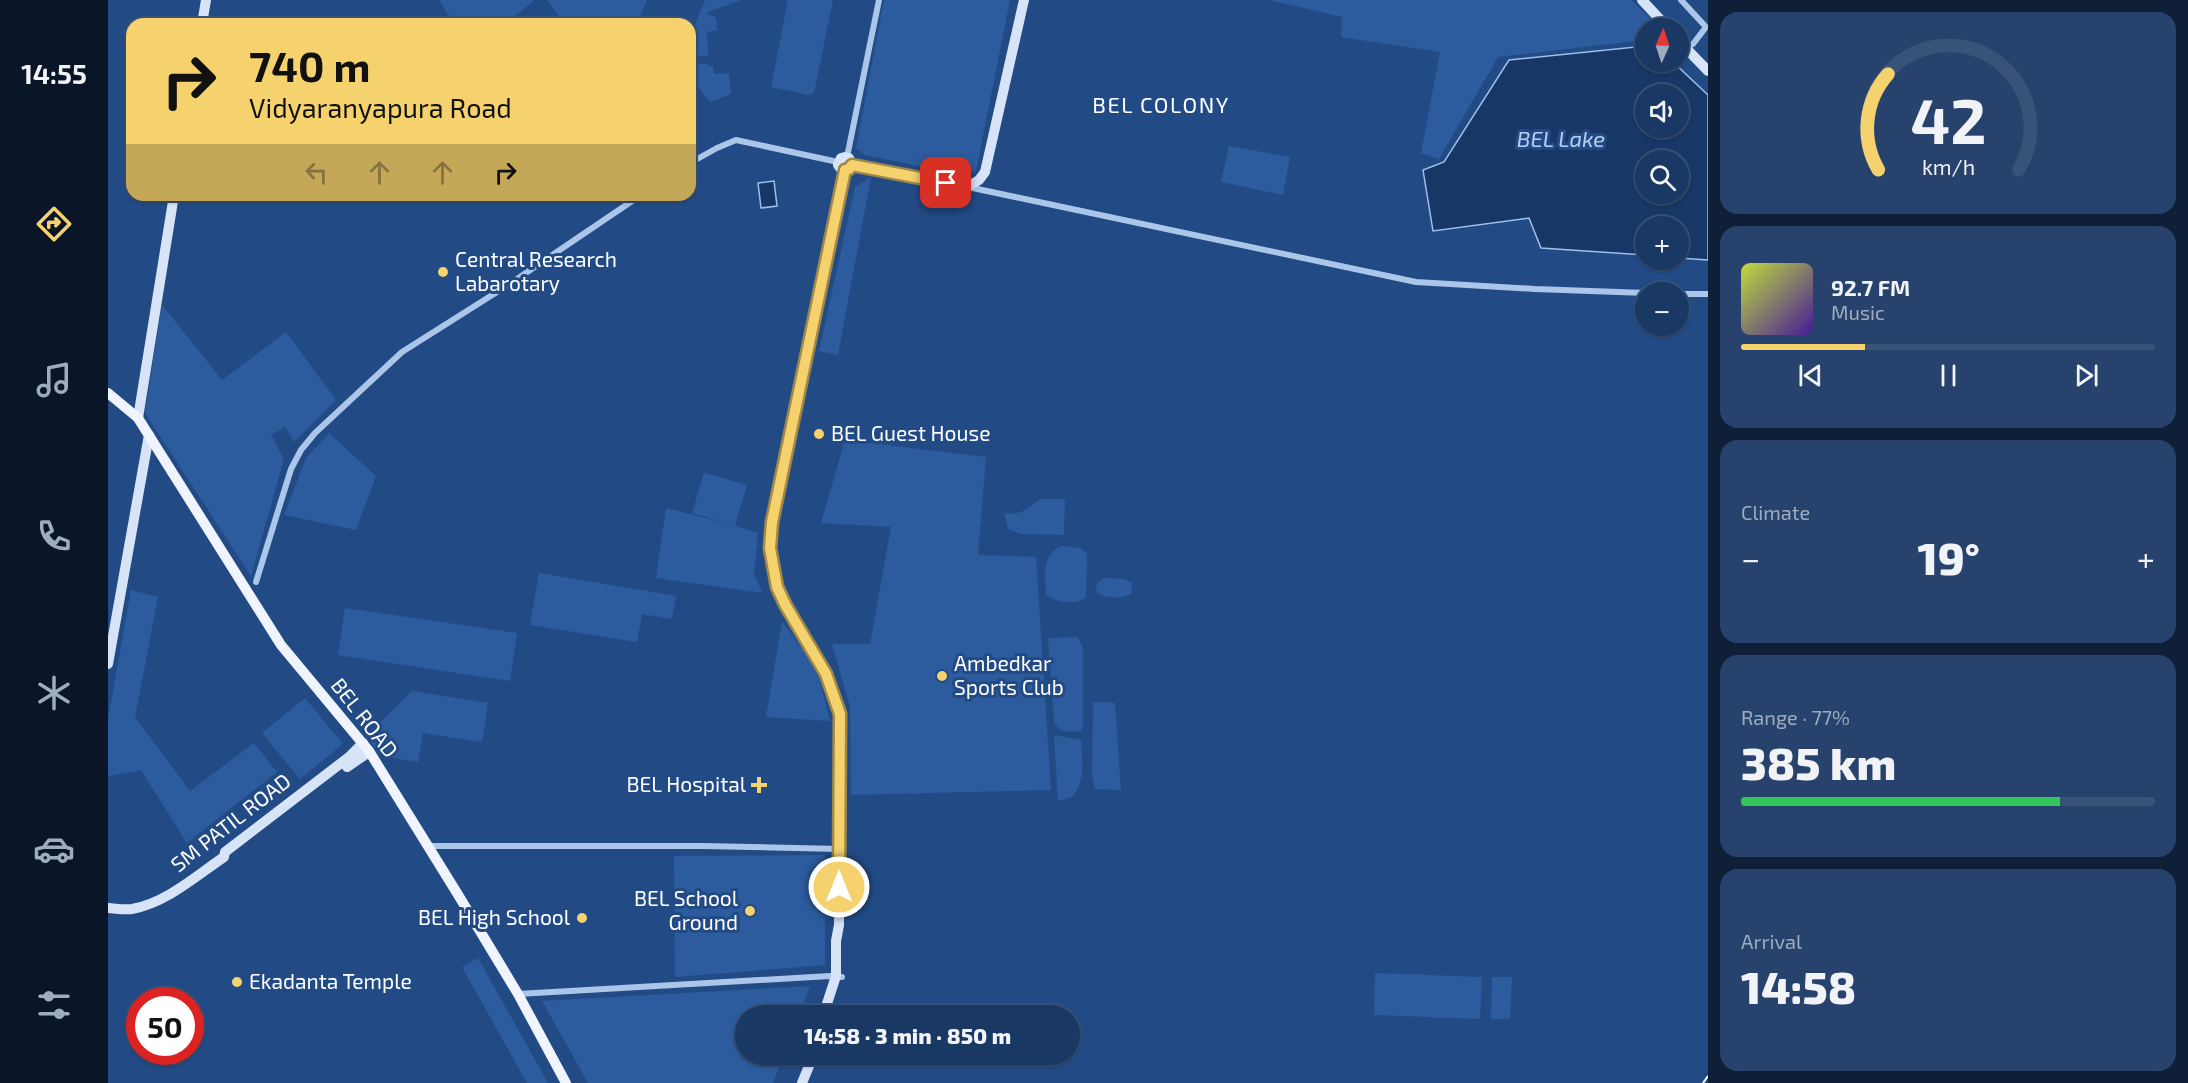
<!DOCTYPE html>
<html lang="en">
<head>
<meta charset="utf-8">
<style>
	body { margin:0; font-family:"Exo 2",sans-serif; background:#27436d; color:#f1f3f6; height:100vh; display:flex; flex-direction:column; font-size:22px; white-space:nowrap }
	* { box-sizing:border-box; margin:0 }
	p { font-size:20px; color:#9facbf }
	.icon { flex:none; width:33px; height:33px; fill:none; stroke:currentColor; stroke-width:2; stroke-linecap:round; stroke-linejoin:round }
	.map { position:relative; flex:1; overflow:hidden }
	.side { display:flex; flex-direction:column; gap:12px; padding:12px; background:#0e1f37; width:480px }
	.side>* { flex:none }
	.hud { position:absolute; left:18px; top:18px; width:570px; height:183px; border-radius:18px; box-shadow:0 2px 4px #0004,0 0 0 2px #385278; background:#f5d26e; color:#111; overflow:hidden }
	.needle { width:39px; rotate:3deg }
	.tools { position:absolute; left:1527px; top:18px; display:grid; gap:12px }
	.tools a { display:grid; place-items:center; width:54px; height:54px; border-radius:50%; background:#1a3864; box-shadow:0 2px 4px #0004,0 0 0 2px #385278; font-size:30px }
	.speed { position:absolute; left:18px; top:987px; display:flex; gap:12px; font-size:30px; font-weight:700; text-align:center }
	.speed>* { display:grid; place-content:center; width:78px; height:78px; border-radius:50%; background:#1a3864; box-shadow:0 2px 4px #0004,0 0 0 2px #385278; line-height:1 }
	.speed .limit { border:9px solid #d22; background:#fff; color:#111 }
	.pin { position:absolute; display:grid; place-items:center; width:51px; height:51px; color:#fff; margin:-26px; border-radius:12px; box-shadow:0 3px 9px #0006 }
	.me { position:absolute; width:66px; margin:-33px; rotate:0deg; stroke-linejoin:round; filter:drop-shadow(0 0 4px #0008) }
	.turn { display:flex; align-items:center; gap:21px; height:126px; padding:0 24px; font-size:27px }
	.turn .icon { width:78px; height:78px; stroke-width:2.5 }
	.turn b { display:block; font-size:42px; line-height:51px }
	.lanes { display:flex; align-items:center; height:57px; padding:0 24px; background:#0003; justify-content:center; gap:30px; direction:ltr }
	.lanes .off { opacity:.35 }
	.big { font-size:45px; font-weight:800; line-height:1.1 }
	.side .card { flex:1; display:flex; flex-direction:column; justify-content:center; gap:9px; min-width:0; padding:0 21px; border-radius:18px; background:#27436d }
	.side .dial { align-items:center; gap:0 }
	.dial svg { height:156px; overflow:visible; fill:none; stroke:#385278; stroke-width:7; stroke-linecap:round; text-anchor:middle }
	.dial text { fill:#f1f3f6; stroke:none }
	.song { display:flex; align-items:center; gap:18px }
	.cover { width:72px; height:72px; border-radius:9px; background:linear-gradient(135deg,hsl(70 70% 55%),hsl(260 70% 35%)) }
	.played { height:6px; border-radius:3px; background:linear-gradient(90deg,#f5d26e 30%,#385278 30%) }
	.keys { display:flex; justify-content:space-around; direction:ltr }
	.heat { display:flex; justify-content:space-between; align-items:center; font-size:33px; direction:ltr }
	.charge { height:9px; border-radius:4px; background:linear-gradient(90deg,#34c759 77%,#385278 0) }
	.trip { position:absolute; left:627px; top:1005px; width:345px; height:60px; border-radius:30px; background:#1a3864; box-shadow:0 2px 4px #0004,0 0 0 2px #385278; font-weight:800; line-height:60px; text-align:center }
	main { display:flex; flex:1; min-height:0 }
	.menu { display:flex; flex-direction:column; width:108px; justify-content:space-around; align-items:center; background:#0a1628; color:#9facbf }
	.menu .icon { width:42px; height:42px }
	.menu .selected { color:#f5d26e }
	.menu b { font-size:27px; color:#f1f3f6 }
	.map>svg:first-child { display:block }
</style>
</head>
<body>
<main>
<nav class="menu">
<b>14:55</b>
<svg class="icon selected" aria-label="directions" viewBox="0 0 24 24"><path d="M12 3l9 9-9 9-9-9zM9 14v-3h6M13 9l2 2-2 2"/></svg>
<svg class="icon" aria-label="music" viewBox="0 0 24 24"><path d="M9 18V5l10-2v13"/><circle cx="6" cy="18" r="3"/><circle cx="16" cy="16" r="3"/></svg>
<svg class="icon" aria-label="phone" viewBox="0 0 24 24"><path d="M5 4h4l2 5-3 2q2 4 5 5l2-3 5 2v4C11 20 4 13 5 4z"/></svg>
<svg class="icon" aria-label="climate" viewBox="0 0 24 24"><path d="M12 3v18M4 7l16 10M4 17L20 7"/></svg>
<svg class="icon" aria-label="car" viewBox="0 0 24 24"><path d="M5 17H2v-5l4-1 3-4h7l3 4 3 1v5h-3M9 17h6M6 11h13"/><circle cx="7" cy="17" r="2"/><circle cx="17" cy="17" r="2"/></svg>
<svg class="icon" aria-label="filters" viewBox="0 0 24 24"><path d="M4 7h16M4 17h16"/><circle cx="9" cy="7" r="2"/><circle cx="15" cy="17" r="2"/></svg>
</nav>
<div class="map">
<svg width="1600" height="1083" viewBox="0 0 1600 1083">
	<rect width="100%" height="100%" fill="#224b86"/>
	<!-- green -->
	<path fill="#2c5c9e" d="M331 0H427L397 24H346Z
		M439 0H539L529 24H457Z
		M597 0H633L598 13 608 18 609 30 599 32 600 55 582 58V37Z
		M680 0H725L706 93 701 95 663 87Z
		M776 0H902L868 171 858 176 757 155 748 148Z
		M1162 0H1523L1552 28H1538L1537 40 1390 57 1331 159 1313 153 1332 52 1233 37 1234 17Z
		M599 63 600 66H605L606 74 621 73 623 94 602 102 582 77V65Z
		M1121 146 1182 157 1175 195 1113 182Z
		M763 177 730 355 711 351 747 187Z
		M54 305 114 380 178 332 228 400 186 442 177 427 163 435 176 459 143 576 37 413Z
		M221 433 268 476 248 530 176 515 198 458Z
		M737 440 878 457 870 555 928 557 943 790 743 795 742 707 724 644H762L783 527 713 523Z
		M596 473 639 485 627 526 650 533 646 575 655 593 548 578 558 508 625 525 584 513Z
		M932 499H957L956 535 913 534 900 529 896 513C915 515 917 510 932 499Z
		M953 546 972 548 979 554 978 598C964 605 951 603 938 595 938 576 932 556 953 546Z
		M431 573 568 596 564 619 534 614 529 642 422 625Z
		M996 578 1016 579 1024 583 1023 594C1013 599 1000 599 989 593L988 584Z
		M23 590 50 597 27 717 82 791 146 743 169 772 79 843 33 770 0 776V719Z
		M237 608 409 633 402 681 230 655Z
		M674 621 698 654 711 678 722 721 658 717Z
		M970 637 975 648V727L973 731C962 732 951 733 946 722L940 638Z
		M304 691 380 703 374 742 315 733 310 762 272 756 258 736Z
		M197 698 235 744 192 779 154 733Z
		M985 702 1007 703 1013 790 987 789 984 776Z
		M946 735 973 740C974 756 978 784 964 796 961 799 955 799 950 801Z
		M717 855V965L567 977 566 856Z
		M370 958 440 1083H419L354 967Z
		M1267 973 1374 977 1372 1019 1266 1015Z
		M1384 977H1404L1402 1019H1383Z
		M702 986 691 1015 638 1016V1054L676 1055 665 1083H480L434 1001Z"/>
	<!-- water -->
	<path fill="#173766" stroke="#a0c0ea" stroke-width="1.5" fill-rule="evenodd" d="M1537 46 1538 62H1565L1600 95V260L1571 258 1570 226H1538L1537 255 1433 248 1421 218 1325 231 1315 170 1336 162 1401 60ZM1538 94H1570V128H1538ZM1538 160H1570V194H1538Z
		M666 181 669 206 653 208 650 183Z"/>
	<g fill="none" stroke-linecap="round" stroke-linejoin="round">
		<!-- street -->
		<path stroke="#acc6e9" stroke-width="6" d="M1573 0 1598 27 1585 44 1578 48
			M739 157 771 0
			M582 163 609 148 628 140 730 162
			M860 187 1308 282 1427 289 1538 293
			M1570 294H1600
			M148 582 183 469 193 450 207 433 294 352 400 285 533 195
			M321 846H596L731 849
			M410 994 722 976 734 977"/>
		<!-- secondary -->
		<path stroke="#d7e4f7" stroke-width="10" d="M1534 0 1560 28
			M94 24 98 0
			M1570 40 1600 71
			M744 165 859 187 871 180 877 172 916 0
			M737 170 733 169 730 165 733 158 737 157 741 158 744 165
			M30 418 66 195
			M0 664 41 435
			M239 767 261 752
			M0 908C8 909 17 910 24 909 58 903 88 876 116 857L117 852 241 757 255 743
			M715 1016 728 976V941L731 925 732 714 718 674 678 606 669 587 662 548 666 511 737 170
			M694 1083 706 1054"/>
		<!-- primary -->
		<path stroke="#eff4fe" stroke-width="10" d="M0 393 30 418 173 645 261 751 349 893 410 994 458 1083"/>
		<!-- rail -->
		<path stroke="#fff" stroke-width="2" stroke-dasharray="10 4.5" stroke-linecap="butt" d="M1595 1083 1600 1076"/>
	</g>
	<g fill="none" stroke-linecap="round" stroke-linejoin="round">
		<defs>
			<path id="route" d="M731 887 732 714 718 674 678 606 669 587 662 548 664 522 737 170 741 169 744 165 838 183"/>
		</defs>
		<!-- route casing -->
		<use href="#route" stroke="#9f8848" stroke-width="15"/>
		<!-- route -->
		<use href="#route" stroke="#f5d26e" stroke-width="10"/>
	</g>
	<!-- markers -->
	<g fill="#f5d26e" stroke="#224b86" stroke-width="2">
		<circle cx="335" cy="272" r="6"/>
		<circle cx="711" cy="434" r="6"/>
		<circle cx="834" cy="676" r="6"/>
		<path d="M648 776h6v6h6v6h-6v6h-6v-6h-6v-6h6z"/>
		<circle cx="642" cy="911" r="6"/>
		<circle cx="474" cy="918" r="6"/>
		<circle cx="129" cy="982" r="6"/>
	</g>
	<g text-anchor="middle" stroke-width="6" stroke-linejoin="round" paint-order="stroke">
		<!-- poi labels -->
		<g font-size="21" fill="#fff" stroke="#224b86" text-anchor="start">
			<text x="347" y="267">Central Research<tspan x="347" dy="24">Labarotary</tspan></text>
			<text x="723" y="441">BEL Guest House</text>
			<text x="846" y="671">Ambedkar<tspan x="846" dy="24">Sports Club</tspan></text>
			<text x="638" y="792" text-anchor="end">BEL Hospital</text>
			<text x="630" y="906" text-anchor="end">BEL School<tspan x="630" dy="24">Ground</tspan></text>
			<text x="462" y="925" text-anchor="end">BEL High School</text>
			<text x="141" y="989">Ekadanta Temple</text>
		</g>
		<!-- street labels -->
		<g font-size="21" fill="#fff" stroke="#224b86">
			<text transform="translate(256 718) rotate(52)" y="7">BEL ROAD</text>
			<text transform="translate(123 823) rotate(-38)" y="7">SM PATIL ROAD</text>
		</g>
		<!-- neighbourhood labels -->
		<g font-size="22" letter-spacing="1.5" fill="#fff" stroke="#224b86">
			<text x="1053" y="113">BEL COLONY</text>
		</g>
		<!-- water labels -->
		<g font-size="22" font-style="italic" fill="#b7d0f1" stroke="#224b86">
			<text x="1453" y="147">BEL Lake</text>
		</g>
	</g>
</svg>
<div class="tools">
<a><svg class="needle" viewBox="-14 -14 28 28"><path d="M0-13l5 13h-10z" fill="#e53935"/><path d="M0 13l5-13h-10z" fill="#9facbf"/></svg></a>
<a><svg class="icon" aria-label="sound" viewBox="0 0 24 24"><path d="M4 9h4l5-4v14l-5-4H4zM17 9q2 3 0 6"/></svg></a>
<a><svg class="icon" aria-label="search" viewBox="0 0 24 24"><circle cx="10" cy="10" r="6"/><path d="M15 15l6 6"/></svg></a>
<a>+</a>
<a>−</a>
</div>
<div class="speed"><div class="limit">50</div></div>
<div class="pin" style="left:838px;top:183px;background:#d93025"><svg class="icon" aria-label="arrive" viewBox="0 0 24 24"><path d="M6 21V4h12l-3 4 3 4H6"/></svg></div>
<svg class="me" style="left:731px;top:887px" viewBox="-20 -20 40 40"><circle r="17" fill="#f5d26e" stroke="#fff" stroke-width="3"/><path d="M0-11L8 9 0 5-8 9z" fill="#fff"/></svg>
<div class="trip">14:58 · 3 min · 850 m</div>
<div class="hud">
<div class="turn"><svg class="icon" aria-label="right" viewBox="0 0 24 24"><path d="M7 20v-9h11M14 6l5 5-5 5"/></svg><div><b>740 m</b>Vidyaranyapura Road</div></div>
<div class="lanes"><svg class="icon off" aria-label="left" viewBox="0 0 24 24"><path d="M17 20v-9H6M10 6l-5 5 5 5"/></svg><svg class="icon off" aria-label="ahead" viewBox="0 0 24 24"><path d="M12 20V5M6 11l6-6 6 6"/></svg><svg class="icon off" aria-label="ahead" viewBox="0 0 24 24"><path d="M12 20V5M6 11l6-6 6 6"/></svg><svg class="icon" aria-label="right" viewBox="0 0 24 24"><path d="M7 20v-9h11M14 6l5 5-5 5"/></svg></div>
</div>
</div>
<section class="side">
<div class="card dial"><svg viewBox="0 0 100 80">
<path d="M14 69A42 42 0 1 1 86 69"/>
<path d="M14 69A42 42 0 0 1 19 20" stroke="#f5d26e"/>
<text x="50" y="56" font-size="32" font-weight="700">42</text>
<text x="50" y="72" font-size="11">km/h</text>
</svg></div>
<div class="card">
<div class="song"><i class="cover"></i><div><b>92.7 FM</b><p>Music</p></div></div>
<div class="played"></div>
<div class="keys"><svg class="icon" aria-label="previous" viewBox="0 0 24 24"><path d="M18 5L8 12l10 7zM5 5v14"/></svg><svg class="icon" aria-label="pause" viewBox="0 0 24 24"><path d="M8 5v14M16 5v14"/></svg><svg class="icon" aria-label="next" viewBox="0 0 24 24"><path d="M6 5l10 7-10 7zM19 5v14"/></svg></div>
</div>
<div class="card"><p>Climate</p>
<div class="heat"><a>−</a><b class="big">19°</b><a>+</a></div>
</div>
<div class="card"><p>Range · 77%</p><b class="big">385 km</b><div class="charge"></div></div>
<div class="card"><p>Arrival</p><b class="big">14:58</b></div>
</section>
</main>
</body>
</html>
